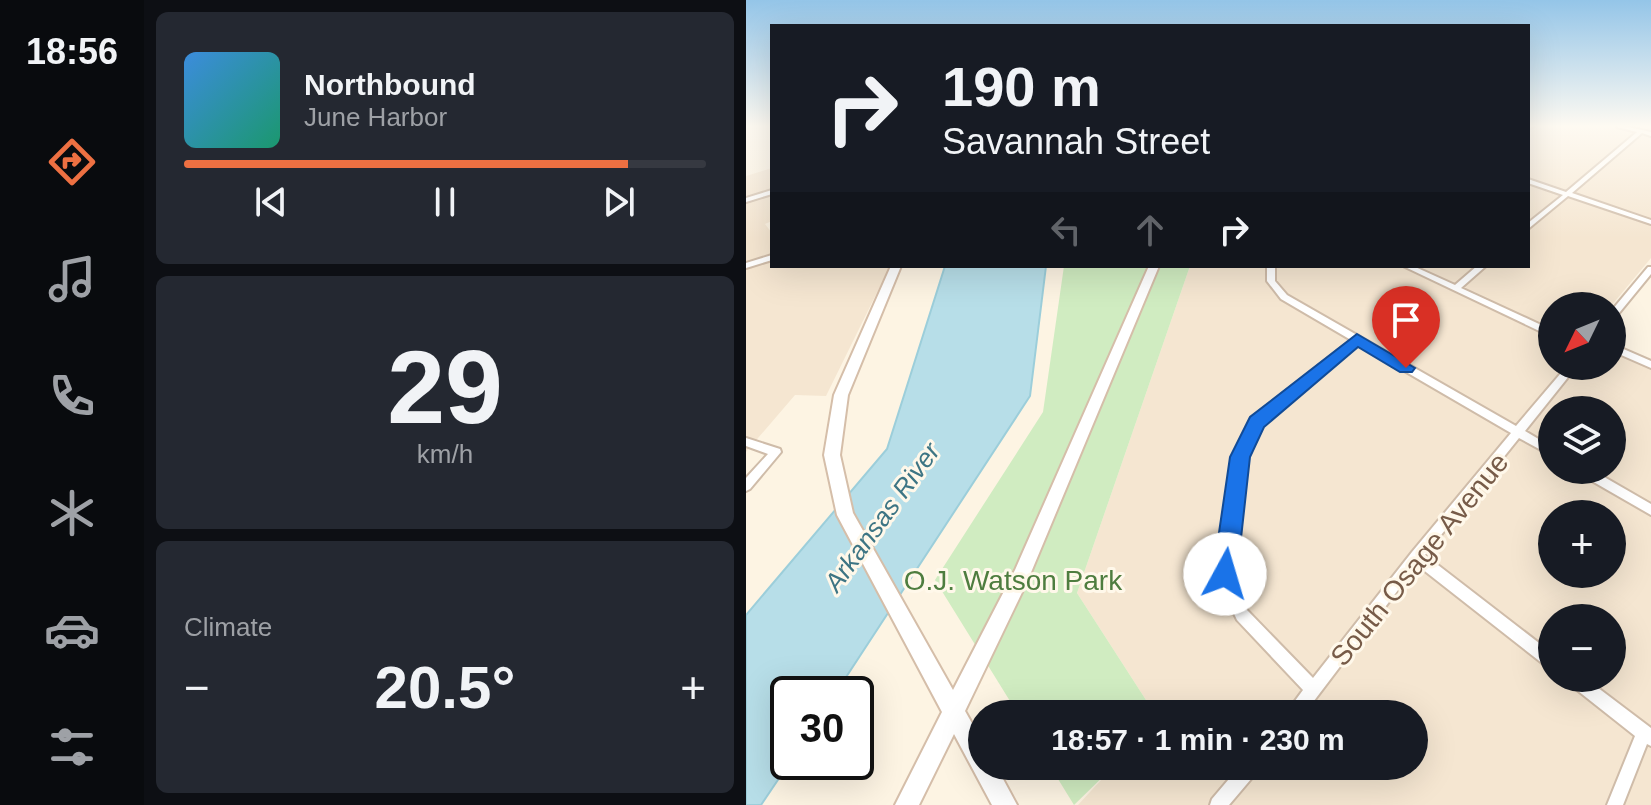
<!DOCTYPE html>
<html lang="en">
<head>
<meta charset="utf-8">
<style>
	body { margin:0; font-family:Helvetica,sans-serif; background:#242831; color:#f1f3f6; height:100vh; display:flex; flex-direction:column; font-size:30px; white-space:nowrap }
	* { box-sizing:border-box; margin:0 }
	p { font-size:26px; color:#9ea1a6 }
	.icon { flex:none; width:44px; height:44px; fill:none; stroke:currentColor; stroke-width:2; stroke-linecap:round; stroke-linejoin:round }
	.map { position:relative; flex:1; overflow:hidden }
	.drawer { display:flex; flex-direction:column; gap:12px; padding:12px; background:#0d0f14; width:602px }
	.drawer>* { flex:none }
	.hud { position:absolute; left:24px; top:24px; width:760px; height:244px; border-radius:0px; box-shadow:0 8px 32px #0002; background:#171b24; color:#f1f3f6; overflow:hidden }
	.needle { width:52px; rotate:227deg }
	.tools { position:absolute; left:792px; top:292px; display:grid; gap:16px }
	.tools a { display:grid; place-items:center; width:88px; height:88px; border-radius:50%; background:#171b24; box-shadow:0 8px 32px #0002; font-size:40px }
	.speed { position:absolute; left:24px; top:676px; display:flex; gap:16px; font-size:40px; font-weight:700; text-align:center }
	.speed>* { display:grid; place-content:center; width:104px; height:104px; border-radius:50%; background:#171b24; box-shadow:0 8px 32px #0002; line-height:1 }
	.speed .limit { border:4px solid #111; border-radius:12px; background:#fff; color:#111 }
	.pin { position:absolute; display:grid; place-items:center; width:68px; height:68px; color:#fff; margin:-82px -34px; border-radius:50% 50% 50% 0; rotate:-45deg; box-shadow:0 0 8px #0007 }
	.pin .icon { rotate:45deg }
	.me { position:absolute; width:88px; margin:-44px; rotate:6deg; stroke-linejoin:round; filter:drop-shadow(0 0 6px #0008) }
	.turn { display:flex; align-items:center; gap:28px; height:168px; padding:0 40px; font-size:36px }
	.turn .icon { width:104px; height:104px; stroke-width:2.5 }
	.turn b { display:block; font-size:56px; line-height:68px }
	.lanes { display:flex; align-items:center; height:76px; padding:0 40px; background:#0003; justify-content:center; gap:40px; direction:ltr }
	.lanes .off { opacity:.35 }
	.big { font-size:60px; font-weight:700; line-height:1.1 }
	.drawer .tile { flex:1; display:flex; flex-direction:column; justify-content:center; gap:12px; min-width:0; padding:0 28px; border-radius:12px; background:#242831 }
	.drawer .dial { align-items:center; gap:0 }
	.dial b { font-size:104px; line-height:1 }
	.song { display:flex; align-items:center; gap:24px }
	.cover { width:96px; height:96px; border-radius:12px; background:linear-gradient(135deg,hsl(210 70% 55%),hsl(160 70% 35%)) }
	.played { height:8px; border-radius:4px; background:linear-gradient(90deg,#ed7042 85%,#363941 85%) }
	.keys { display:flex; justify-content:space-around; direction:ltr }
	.heat { display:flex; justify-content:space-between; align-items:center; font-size:44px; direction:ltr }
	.trip { position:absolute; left:222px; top:700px; width:460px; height:80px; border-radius:40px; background:#171b24; box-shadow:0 8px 32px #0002; font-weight:700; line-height:80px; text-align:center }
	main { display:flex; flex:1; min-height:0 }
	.dock { display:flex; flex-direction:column; width:144px; justify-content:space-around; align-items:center; background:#090b0e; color:#9ea1a6 }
	.dock .icon { width:56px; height:56px }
	.dock .on { color:#ed7042 }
	.dock b { font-size:36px; color:#f1f3f6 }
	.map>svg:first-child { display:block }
</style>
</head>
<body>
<main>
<nav class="dock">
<b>18:56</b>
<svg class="icon on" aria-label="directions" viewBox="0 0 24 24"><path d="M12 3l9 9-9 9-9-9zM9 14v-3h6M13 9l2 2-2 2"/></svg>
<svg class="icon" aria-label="music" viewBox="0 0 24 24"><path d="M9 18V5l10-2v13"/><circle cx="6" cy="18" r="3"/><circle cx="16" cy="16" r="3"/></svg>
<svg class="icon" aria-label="phone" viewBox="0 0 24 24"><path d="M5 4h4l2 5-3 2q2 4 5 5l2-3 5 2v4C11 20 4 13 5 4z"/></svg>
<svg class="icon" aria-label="climate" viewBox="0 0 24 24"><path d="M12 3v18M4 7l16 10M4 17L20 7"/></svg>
<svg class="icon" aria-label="car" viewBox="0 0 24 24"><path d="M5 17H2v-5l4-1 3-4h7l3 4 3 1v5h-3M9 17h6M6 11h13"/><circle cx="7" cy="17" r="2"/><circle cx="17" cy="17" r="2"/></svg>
<svg class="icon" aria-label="filters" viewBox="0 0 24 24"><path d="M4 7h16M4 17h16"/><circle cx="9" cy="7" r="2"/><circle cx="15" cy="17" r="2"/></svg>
</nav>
<section class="drawer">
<div class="tile">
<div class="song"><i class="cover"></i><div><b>Northbound</b><p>June Harbor</p></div></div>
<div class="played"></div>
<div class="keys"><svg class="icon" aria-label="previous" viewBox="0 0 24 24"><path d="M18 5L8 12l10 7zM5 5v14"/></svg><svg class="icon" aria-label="pause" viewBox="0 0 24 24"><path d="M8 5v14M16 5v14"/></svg><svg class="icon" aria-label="next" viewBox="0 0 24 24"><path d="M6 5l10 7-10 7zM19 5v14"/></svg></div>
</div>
<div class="tile dial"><b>29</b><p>km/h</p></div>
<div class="tile"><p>Climate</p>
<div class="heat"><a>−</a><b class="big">20.5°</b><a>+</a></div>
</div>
</section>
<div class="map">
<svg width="905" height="805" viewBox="0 0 905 805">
	<rect width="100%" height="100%" fill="#fdf4e3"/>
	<!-- residential -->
	<path fill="#f5e6d1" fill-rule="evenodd" d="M782 126H867L905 136V258L865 306H806V366H866V350L905 368V805H332L368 766H668V714H409L331 593 444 266H782ZM806 410H866V470H806ZM806 514H866V574H806ZM806 618H866V678H806Z
		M26 168V221L19 224 26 233V266H144L80 396 49 395 0 452V176Z"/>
	<!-- green -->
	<path fill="#d0ecc1" d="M318 266H444L331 593 409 714H272L189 580 297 412Z
		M304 766H368L328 805Z"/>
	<!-- water -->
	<path fill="#b7dee8" stroke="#9cceda" stroke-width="2" d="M199 266H300L284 396 89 694H42L44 762 15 805H0V615L141 449Z"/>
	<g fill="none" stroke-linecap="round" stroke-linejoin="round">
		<defs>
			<path id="street" d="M782 126H788L782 129Z
				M871 126H878L905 132V136L896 133 826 193 905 220V224L822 196 782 229V223L817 195 782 183V179L820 192 891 132 871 127Z
				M26 190V194L0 202V198Z
				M26 255V260L0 268V263Z
				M521 266H529V281L541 295 770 426 821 366H831L779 431 806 447V456L773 438 679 555 806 653V669L801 667 671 565 558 714H540L543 709 557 690 491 620 474 584 473 560 489 457 500 428 514 411 605 340 535 299 521 281ZM612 344 765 433 666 552 567 678 501 610 487 583 485 560 499 457 509 433 522 417Z
				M657 266H667L709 285 731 266H740L715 288 806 330V337Z
				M902 267H905V274L869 318 866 319V310Z
				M866 344 905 361V368L866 351Z
				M0 438 34 449 35 452 4 489 0 491V478L22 454 0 446Z
				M830 470H846L905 504V515L832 473Z
				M820 678H839L905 728V746L901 744 877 805H861L889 736 822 683Z
				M494 766H513L511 772 483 805H464L466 799Z"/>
			<path id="secondary" d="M145 266H155L102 395 94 455 107 513 207 690 269 570 403 266H413L281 582 219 711 236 741V766H250L271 805H246L208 734 173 805H149L196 712 91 515 78 455 88 395Z"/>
		</defs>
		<!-- street casing -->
		<use href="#street" stroke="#cfbca9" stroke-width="4"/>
		<!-- secondary casing -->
		<use href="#secondary" stroke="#d5bea9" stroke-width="4"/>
		<!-- street -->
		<use href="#street" fill="#fff" fill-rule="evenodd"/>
		<!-- secondary -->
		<use href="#secondary" fill="#fff" fill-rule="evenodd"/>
	</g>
	<!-- sky -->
	<linearGradient id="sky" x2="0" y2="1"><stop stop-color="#94c5e8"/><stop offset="0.53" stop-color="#fefaf2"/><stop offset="1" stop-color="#fefaf2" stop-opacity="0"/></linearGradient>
	<rect width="905" height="238" fill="url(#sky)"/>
	<!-- route -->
	<path fill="#1a73e8" stroke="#114b97" stroke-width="2" d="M611 334 669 368 666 372H654L612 347 518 427 504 457 491 574 487 583 479 586 470 583 467 574 484 457 504 417Z"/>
	<g text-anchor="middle" stroke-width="6" stroke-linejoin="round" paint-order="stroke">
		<!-- water labels -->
		<g font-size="26" font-style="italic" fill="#3d7584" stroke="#fff8ea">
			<text transform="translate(136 517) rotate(-54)" y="9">Arkansas River</text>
		</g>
		<!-- near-street labels -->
		<g font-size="28" fill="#775b48" stroke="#fff8ea">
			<text transform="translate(673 559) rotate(-51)" y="10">South Osage Avenue</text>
		</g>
		<!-- near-park labels -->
		<g font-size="28" fill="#4e7d3f" stroke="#fff8ea">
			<text x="267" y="590">O.J. Watson Park</text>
		</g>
	</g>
</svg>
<div class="tools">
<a><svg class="needle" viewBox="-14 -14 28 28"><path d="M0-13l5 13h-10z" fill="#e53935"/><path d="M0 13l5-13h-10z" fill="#9ea1a6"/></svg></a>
<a><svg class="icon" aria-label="layers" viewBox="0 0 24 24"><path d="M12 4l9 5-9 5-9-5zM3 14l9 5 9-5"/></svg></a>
<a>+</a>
<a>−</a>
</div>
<div class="speed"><div class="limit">30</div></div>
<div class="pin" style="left:660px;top:368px;background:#d93025"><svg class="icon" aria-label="arrive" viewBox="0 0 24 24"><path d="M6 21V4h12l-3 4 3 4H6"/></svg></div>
<svg class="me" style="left:479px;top:574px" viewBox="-20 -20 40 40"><circle r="19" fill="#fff"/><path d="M0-13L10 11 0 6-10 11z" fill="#1a73e8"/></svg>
<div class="trip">18:57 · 1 min · 230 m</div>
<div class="hud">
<div class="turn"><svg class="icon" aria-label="right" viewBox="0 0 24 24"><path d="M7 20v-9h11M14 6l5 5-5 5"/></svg><div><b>190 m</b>Savannah Street</div></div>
<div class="lanes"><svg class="icon off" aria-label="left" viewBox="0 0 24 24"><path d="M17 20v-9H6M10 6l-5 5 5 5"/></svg><svg class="icon off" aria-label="ahead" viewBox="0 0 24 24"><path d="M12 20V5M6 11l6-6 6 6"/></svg><svg class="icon" aria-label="right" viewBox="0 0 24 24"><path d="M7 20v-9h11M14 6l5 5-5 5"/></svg></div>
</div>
</div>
</main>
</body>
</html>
